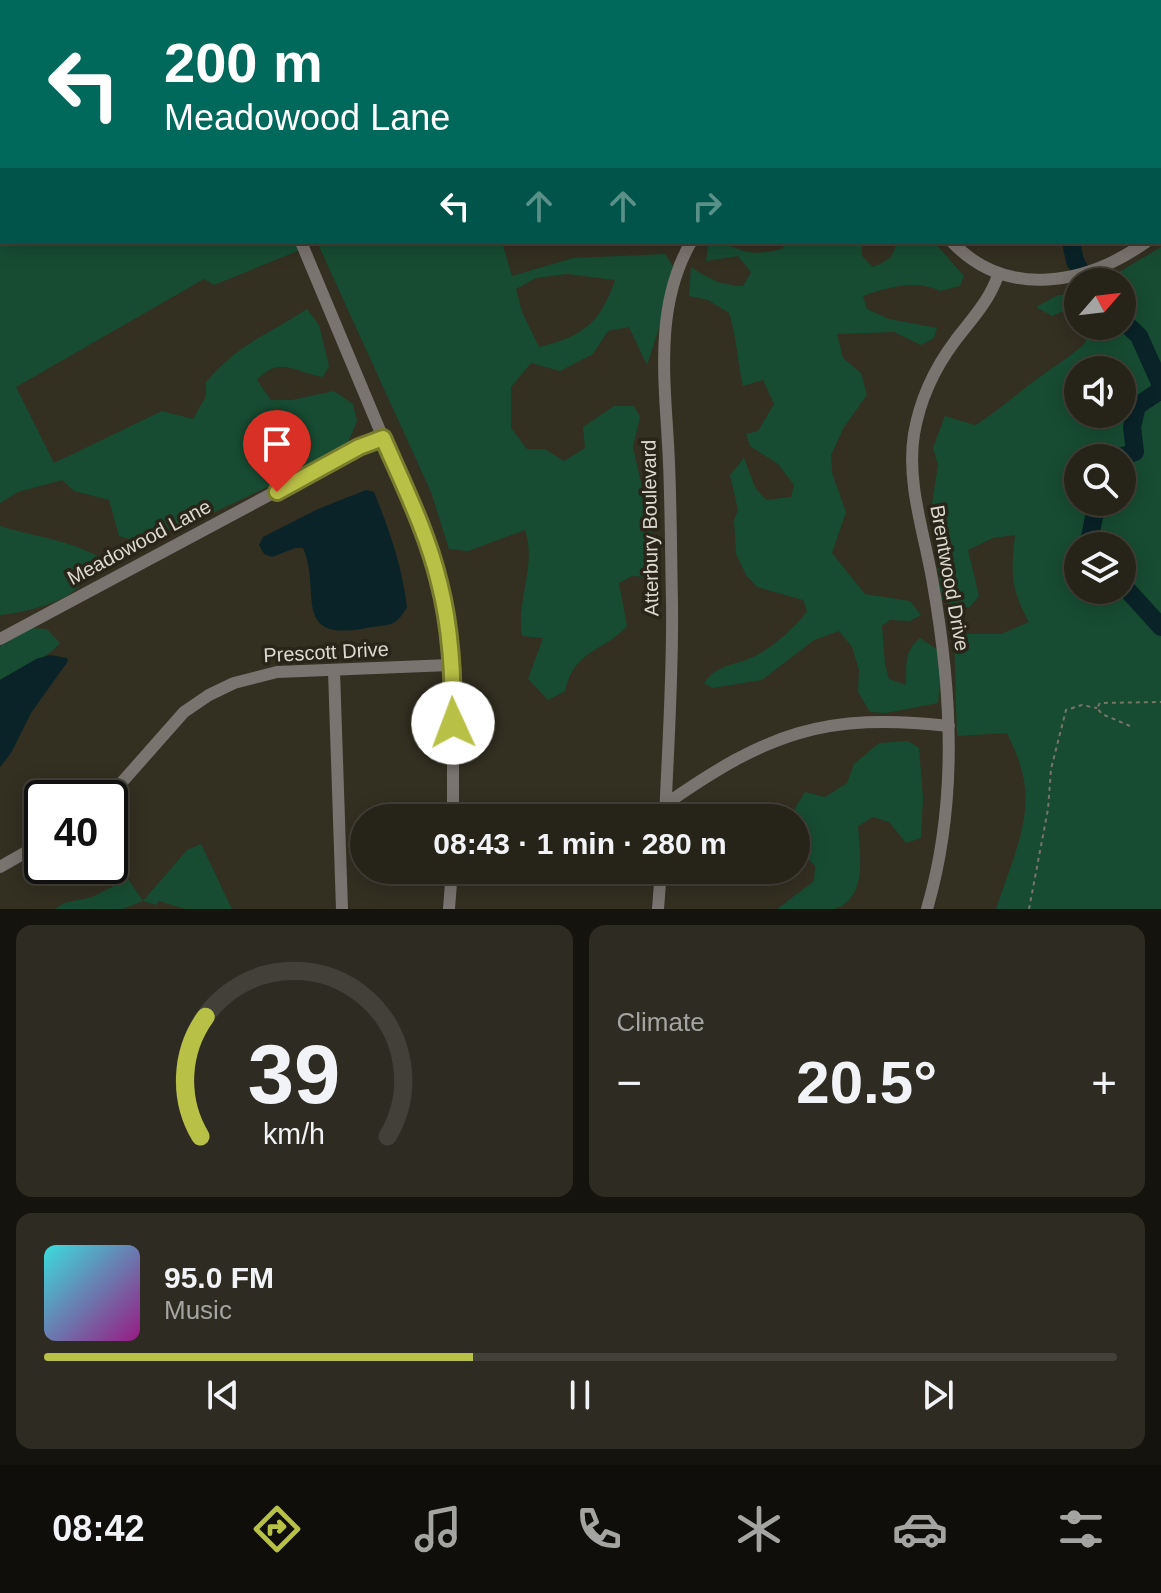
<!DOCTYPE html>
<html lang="en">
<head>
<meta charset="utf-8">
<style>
	body { margin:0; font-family:Helvetica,sans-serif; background:#2e2b22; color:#f1f3f6; height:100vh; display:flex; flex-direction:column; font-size:30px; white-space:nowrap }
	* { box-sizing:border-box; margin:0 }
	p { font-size:26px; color:#a4a4a2 }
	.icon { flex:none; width:44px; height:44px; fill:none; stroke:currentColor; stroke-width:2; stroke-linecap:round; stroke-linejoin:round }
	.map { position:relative; height:909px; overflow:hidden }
	.details { display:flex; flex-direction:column; gap:16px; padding:16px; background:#15130e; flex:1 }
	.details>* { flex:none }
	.top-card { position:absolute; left:0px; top:0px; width:1162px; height:244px; box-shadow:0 4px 20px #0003,0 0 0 2px #424038; background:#00695c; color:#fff; overflow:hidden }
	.needle { width:52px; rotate:62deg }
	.tools { position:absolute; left:1064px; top:268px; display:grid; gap:16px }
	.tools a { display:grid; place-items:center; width:72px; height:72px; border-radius:50%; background:#262319; box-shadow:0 4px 20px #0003,0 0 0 2px #424038; font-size:40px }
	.speed { position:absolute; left:24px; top:780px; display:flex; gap:16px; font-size:40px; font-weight:700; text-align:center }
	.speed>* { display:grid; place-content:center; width:104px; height:104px; border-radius:50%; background:#262319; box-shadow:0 4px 20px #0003,0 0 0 2px #424038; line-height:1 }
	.speed .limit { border:4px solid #111; border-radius:12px; background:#fff; color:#111 }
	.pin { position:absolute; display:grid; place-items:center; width:68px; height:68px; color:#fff; margin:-82px -34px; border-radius:50% 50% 50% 0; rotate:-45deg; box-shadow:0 0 8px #0007 }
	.pin .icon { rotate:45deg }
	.me { position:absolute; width:88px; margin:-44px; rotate:358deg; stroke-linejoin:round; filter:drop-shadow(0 0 6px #0008) }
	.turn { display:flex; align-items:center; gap:28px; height:168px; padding:0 32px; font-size:36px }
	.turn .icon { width:104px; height:104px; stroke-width:2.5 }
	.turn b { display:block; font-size:56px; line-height:68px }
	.lanes { display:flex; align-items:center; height:76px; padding:0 32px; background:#0003; justify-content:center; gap:40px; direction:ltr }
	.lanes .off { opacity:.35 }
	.big { font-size:60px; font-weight:800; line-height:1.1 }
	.details .tile { flex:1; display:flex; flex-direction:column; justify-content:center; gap:12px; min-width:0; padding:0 28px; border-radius:16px; background:#2e2b22 }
	.details .dial { align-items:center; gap:0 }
	.dial svg { height:208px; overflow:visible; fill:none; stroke:#424038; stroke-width:7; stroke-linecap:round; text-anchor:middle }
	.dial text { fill:#f1f3f6; stroke:none }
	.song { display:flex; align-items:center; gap:24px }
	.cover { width:96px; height:96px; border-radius:12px; background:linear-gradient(135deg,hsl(180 70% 55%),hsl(310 70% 35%)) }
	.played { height:8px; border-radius:4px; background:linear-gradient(90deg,#b9c046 40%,#424038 40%) }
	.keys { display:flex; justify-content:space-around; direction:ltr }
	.heat { display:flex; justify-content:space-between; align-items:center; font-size:44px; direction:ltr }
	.details .tiles { flex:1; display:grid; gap:16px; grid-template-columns:1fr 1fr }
	.tile:last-child { grid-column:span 2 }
	.trip { position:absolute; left:350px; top:804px; width:460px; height:80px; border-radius:40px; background:#262319; box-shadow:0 4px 20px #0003,0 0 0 2px #424038; font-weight:800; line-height:80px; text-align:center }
	.dock { display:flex; height:128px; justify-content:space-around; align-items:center; background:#0f0e0a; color:#a4a4a2 }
	.dock .icon { width:56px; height:56px }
	.dock .selected { color:#b9c046 }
	.dock b { font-size:36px; color:#f1f3f6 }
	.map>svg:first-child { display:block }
</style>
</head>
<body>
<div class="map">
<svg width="1161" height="909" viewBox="0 0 1161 909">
	<rect width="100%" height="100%" fill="#332f21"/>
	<!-- green -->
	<path fill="#174c32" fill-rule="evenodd" d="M479 0H628L478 2Z
		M0 99 2 242H297L300 250 214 285 204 279 16 387 54 463 162 411 193 419 206 396V382C239 343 266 336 307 309L319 325 329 366 323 377C295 372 279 355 257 380L271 400H292L334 391 353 404 357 421 345 450 175 531 156 525 153 546 119 536 109 500 74 491 62 480 18 492 0 503Z
		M317 242H502L512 276 573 258 665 254 673 266 663 316 647 365 629 327 608 331 593 354 560 371 531 363 511 387V428L527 449H545L564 461 585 448 583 427 614 406H634L640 417 633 447 644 496 645 516 658 546 659 578 632 576 619 583 627 626C603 653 574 649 565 691L548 700 528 679 543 638 522 636C516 601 537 565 525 530L468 551 449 549 431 492ZM567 274 615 280C600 323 584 336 539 347L522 312 516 289 536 278Z
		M709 242C723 242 729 246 741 250 755 255 768 252 782 249L787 242H862V256L873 267C886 262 895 257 896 242H934L964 276 960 286 940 291C917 279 887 287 863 296L867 309 889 319 937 328 934 338 921 345 894 332 837 334 843 358 861 373 867 395 844 427 831 455 832 473 846 512 832 553 865 594 910 601 921 615 910 621 890 620 882 626 885 664 889 679 906 685C907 665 903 652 920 638L938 650 940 686 938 703 886 713 870 712 858 692 859 670 852 647 839 631 814 640 762 680 712 688 704 683C719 662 738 666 759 654 777 643 795 628 807 611L803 600 757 587 746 575 736 554 734 520 738 510 730 475 744 458 755 487 766 500 791 497 794 485 778 464 750 446 746 434 758 431 774 404 763 380 743 386C737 361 737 338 729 313L708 300 689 296 691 267C707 278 723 286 743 286L751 272 738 256 706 261Z
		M1161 247V909H996C1010 865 1036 815 1021 768 1018 756 1012 744 1007 733L957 736 954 634H1001L1029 622C1010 587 1011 573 1015 535L993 538 968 550 979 596 970 607H953L941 598 932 503 938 465 933 448 945 416 975 425C999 411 1018 392 1041 376 1057 364 1072 356 1086 342L1083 326H1122V282H1102ZM1078 370H1122V414H1078ZM1078 458H1122V502H1078ZM1078 546H1122V590H1078Z
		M1078 294V317L1071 308 1052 316 1036 307 1058 295Z
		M0 526C36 537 66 539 99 557 92 567 86 579 77 588 61 604 22 613 0 615Z
		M31 628 47 629 60 643C45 661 20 667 0 680V646Z
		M908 741 919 748 923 797 921 838 906 843 889 822 873 817 858 826C860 852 868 900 834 909 820 909 792 909 777 909L814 881 815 866 800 850 796 831 794 810 805 792 825 797 847 783 854 764 879 743Z
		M201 844 232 909H185L159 901 156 905 143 901 122 909H55L64 903 92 897 128 879 143 901 187 850Z"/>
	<!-- water -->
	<path fill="#092328" d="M270 0H405L406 2H270Z
		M366 490 374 492C389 529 402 566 407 607 395 629 387 624 366 628 290 643 322 590 303 548H295L272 557 264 554 259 545 263 537 318 509Z
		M50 655 67 658 68 661 31 713 11 753 0 767V680L36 659Z"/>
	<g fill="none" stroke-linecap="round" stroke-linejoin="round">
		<!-- river -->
		<path stroke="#092328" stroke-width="18" d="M881 0 882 2
			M1071 242 1075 261 1087 282
			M1122 320 1139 336 1161 385
			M1117 458 1135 452 1132 427 1137 406 1161 390
			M1091 546 1089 542 1097 502
			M1122 584 1161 627"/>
		<!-- path -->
		<path stroke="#777468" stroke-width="2" stroke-dasharray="4 4" stroke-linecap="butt" d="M1130 726 1102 714 1097 708 1100 703 1161 702
			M1029 909 1048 809 1051 769 1066 710 1082 705 1097 708"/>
		<!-- minor -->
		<path stroke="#7a7470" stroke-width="12" d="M200 0 201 2
			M123 2 127 0
			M0 67 2 66
			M1160 229H1161
			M301 242 422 531 440 583 449 635 453 698V818
			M952 242C1007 300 1087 284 1146 242
			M0 639 359 447 383 438
			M334 671 342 909
			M108 798 184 712 209 695 234 683 277 672 450 665
			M666 804C767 733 825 712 949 726
			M665 818C668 747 673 675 672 604 671 557 671 510 669 463 666 389 652 310 691 242
			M0 867 42 843
			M449 909 452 870
			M658 909 661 870
			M927 909C958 803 952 692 933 584 925 535 906 484 914 434 920 399 934 369 955 341 971 320 990 300 998 275"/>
	</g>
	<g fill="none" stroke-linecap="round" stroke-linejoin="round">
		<defs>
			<path id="route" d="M277 492 359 447 383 438C403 484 427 532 439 582 451 628 453 676 453 723"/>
		</defs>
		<!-- route casing -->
		<use href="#route" stroke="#787d2e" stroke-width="20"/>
		<!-- route -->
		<use href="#route" stroke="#b9c046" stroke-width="14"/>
	</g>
	<g text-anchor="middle" stroke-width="7" stroke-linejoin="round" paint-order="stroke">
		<!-- street labels -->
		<g font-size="20" fill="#dcd9d1" stroke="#292518">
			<text transform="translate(650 528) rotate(-91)" y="7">Atterbury Boulevard</text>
			<text transform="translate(139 542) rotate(-28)" y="7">Meadowood Lane</text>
			<text transform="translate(950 578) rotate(80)" y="7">Brentwood Drive</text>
			<text transform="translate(326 652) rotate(-3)" y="7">Prescott Drive</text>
		</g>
	</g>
</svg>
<div class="tools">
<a><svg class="needle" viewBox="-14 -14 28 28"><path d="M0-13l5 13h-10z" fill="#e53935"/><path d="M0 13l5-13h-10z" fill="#a4a4a2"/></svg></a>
<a><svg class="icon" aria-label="sound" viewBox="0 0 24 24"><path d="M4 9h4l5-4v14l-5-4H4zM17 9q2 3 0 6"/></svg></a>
<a><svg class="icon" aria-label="search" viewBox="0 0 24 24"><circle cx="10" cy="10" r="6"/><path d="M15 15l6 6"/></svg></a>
<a><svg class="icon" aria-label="layers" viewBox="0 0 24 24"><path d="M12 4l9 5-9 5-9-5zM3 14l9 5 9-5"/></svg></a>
</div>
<div class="speed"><div class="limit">40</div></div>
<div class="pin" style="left:277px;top:492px;background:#d93025"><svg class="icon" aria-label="arrive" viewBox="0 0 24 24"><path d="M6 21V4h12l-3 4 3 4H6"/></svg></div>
<svg class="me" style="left:453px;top:723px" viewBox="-20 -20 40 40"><circle r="19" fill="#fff"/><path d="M0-13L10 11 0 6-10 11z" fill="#b9c046"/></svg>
<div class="trip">08:43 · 1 min · 280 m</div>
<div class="top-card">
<div class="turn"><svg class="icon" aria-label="left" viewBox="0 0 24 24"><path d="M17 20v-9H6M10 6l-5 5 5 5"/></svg><div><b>200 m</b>Meadowood Lane</div></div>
<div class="lanes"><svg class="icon" aria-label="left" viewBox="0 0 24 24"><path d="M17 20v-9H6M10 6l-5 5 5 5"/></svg><svg class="icon off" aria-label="ahead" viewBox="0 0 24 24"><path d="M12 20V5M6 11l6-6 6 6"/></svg><svg class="icon off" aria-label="ahead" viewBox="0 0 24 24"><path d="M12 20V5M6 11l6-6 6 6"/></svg><svg class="icon off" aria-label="right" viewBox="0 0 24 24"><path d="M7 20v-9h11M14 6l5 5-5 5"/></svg></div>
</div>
</div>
<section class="details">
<div class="tiles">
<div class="tile dial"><svg viewBox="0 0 100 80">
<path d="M14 69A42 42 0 1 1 86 69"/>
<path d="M14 69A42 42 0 0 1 16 23" stroke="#b9c046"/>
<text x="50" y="56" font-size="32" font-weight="700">39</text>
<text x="50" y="72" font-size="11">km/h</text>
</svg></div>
<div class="tile"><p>Climate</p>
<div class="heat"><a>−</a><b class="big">20.5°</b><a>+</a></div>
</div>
<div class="tile">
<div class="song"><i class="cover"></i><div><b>95.0 FM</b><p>Music</p></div></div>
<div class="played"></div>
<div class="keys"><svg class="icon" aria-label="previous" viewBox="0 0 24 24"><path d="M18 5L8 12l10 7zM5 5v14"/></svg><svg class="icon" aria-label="pause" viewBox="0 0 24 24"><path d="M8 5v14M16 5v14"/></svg><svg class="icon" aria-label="next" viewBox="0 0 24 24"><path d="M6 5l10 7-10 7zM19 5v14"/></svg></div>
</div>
</div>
</section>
<nav class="dock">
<b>08:42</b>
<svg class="icon selected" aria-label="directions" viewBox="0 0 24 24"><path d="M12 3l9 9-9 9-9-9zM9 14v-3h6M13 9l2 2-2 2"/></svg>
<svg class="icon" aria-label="music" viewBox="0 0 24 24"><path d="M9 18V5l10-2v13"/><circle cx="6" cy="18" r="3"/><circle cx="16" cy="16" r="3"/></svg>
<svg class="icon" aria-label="phone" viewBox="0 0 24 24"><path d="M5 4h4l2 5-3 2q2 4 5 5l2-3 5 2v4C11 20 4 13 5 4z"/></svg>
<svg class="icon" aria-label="climate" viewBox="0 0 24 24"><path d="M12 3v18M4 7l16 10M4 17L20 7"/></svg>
<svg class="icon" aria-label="car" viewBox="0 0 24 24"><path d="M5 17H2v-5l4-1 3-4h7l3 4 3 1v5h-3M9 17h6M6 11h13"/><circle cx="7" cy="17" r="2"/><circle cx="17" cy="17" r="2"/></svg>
<svg class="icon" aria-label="filters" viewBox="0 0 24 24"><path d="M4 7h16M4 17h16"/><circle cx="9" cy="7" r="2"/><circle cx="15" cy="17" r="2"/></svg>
</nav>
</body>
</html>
